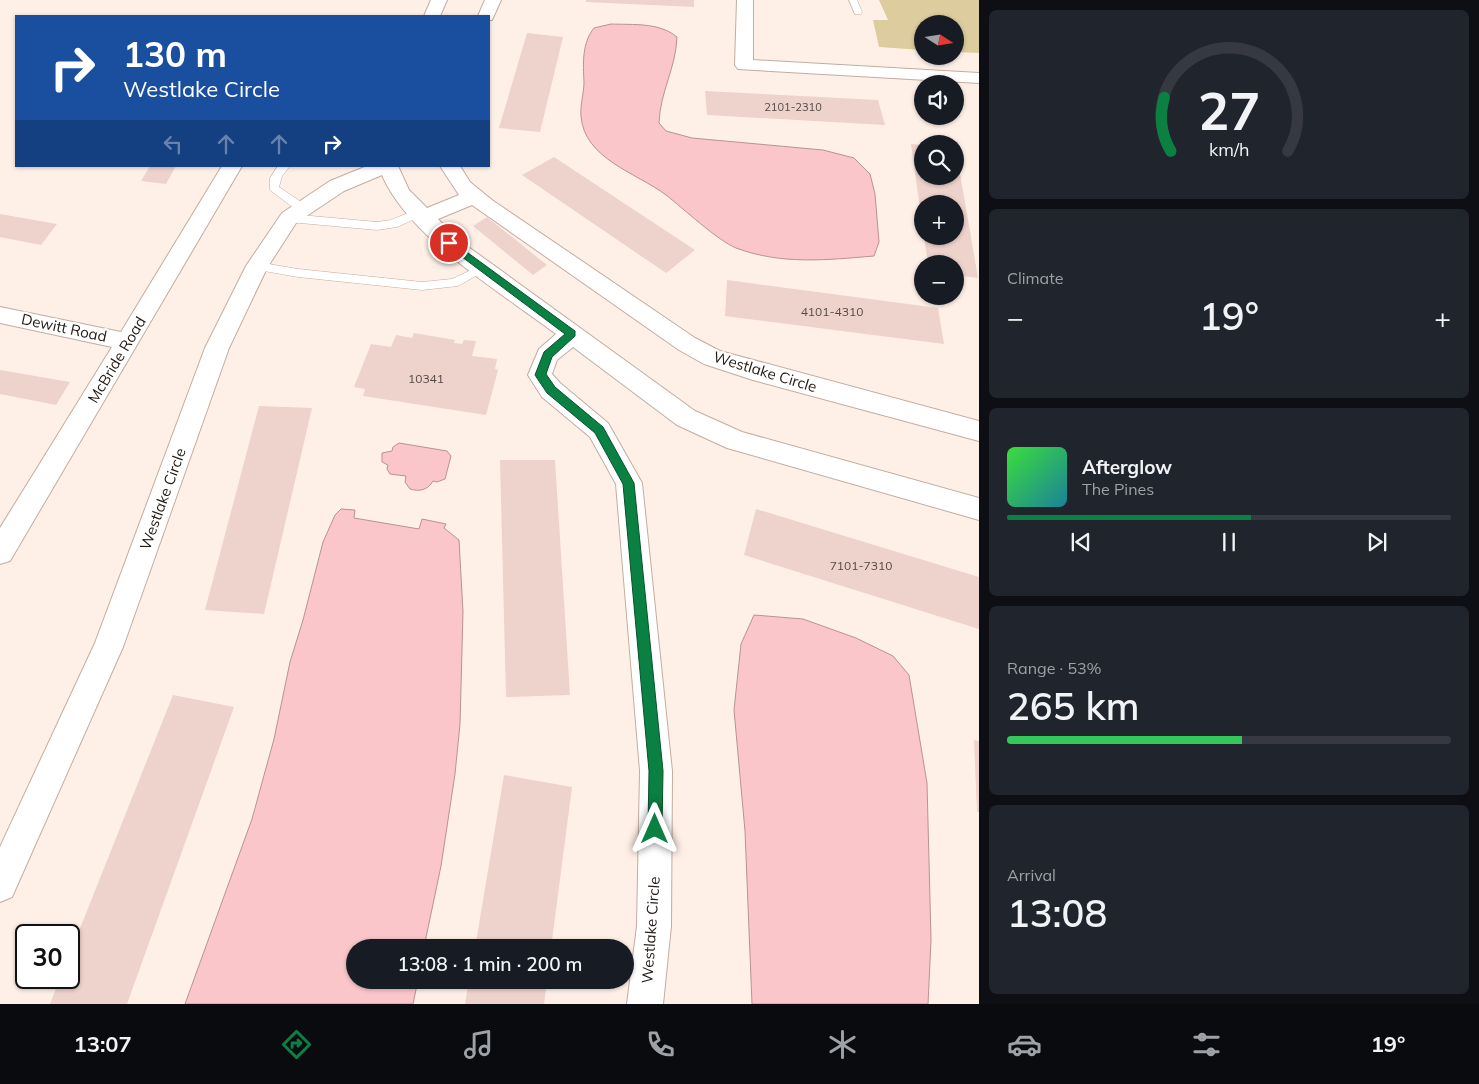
<!DOCTYPE html>
<html lang="en">
<head>
<meta charset="utf-8">
<style>
	body { margin:0; font-family:Mulish,sans-serif; background:#20242c; color:#f1f3f6; height:100vh; display:flex; flex-direction:column; font-size:19px; white-space:nowrap }
	* { box-sizing:border-box; margin:0 }
	p { font-size:16px; color:#9ea1a6 }
	.icon { flex:none; width:28px; height:28px; fill:none; stroke:currentColor; stroke-width:2; stroke-linecap:round; stroke-linejoin:round }
	.map { position:relative; flex:1; overflow:hidden }
	.side { display:flex; flex-direction:column; gap:10px; padding:10px; background:#0d0f14; width:500px }
	.side>* { flex:none }
	.hud { position:absolute; left:15px; top:15px; width:475px; height:152px; border-radius:0px; box-shadow:0 1px 4px #0004; background:#1a4fa0; color:#fff; overflow:hidden }
	.needle { width:32px; rotate:102deg }
	.tools { position:absolute; left:914px; top:15px; display:grid; gap:10px }
	.tools a { display:grid; place-items:center; width:50px; height:50px; border-radius:50%; background:#171b24; box-shadow:0 1px 4px #0004; font-size:25px }
	.speed { position:absolute; left:15px; top:924px; display:flex; gap:10px; font-size:25px; font-weight:700; text-align:center }
	.speed>* { display:grid; place-content:center; width:65px; height:65px; border-radius:50%; background:#171b24; box-shadow:0 1px 4px #0004; line-height:1 }
	.speed .limit { border:2px solid #111; border-radius:8px; background:#fff; color:#111 }
	.pin { position:absolute; display:grid; place-items:center; width:42px; height:42px; color:#fff; margin:-21px; border:2px solid #fff; border-radius:50%; box-shadow:0 1px 5px #0007 }
	.me { position:absolute; width:55px; margin:-28px; rotate:0deg; stroke-linejoin:round; filter:drop-shadow(0 0 4px #0008) }
	.turn { display:flex; align-items:center; gap:18px; height:105px; padding:0 25px; font-size:22px }
	.turn .icon { width:65px; height:65px; stroke-width:2.5 }
	.turn b { display:block; font-size:35px; line-height:42px }
	.lanes { display:flex; align-items:center; height:48px; padding:0 25px; background:#0003; justify-content:center; gap:25px; direction:ltr }
	.lanes .off { opacity:.35 }
	.big { font-size:38px; font-weight:600; line-height:1.1 }
	.side .tile { flex:1; display:flex; flex-direction:column; justify-content:center; gap:8px; min-width:0; padding:0 18px; border-radius:8px; background:#20242c }
	.side .dial { align-items:center; gap:0 }
	.dial svg { height:130px; overflow:visible; fill:none; stroke:#363941; stroke-width:7; stroke-linecap:round; text-anchor:middle }
	.dial text { fill:#f1f3f6; stroke:none }
	.song { display:flex; align-items:center; gap:15px }
	.cover { width:60px; height:60px; border-radius:8px; background:linear-gradient(135deg,hsl(120 70% 55%),hsl(190 70% 35%)) }
	.played { height:5px; border-radius:2px; background:linear-gradient(90deg,#0b8043 55%,#363941 55%) }
	.keys { display:flex; justify-content:space-around; direction:ltr }
	.heat { display:flex; justify-content:space-between; align-items:center; font-size:28px; direction:ltr }
	.charge { height:8px; border-radius:4px; background:linear-gradient(90deg,#34c759 53%,#363941 0) }
	.trip { position:absolute; left:346px; top:939px; width:288px; height:50px; border-radius:25px; background:#171b24; box-shadow:0 1px 4px #0004; font-weight:600; line-height:50px; text-align:center }
	.tabs { display:flex; height:80px; justify-content:space-around; align-items:center; background:#090b0e; color:#9ea1a6 }
	.tabs .icon { width:35px; height:35px }
	.tabs .current { color:#0b8043 }
	.tabs b { font-size:22px; color:#f1f3f6 }
	main { display:flex; flex:1; min-height:0 }
	.map>svg:first-child { display:block }
</style>
</head>
<body>
<main>
<div class="map">
<svg width="979" height="1004" viewBox="0 0 979 1004">
	<rect width="100%" height="100%" fill="#fef0e7"/>
	<!-- green -->
	<path fill="#ddcc9d" d="M879 0H979V53L955 52V24H922V50L879 47 873 20H888Z"/>
	<!-- water -->
	<path fill="#fac6ca" stroke="#b99294" d="M611 24C633 25 659 22 677 37 676 68 660 92 659 123L666 131 692 138 823 150 854 158 870 174 875 194 879 242 874 256C826 260 782 265 736 248 717 240 684 209 666 195 637 173 584 159 581 116 580 105 584 93 584 82 583 63 582 43 594 28Z
		M399 443 447 451 451 456 445 479 437 482 433 481C428 490 419 492 410 489L405 482 406 476 390 474 387 469 388 465 382 462V453L392 451 393 447Z
		M341 509 355 510 354 518 419 529 422 519 446 524 444 528 459 540 463 612 460 724 455 774 441 866 424 947 355 948V980H418L413 1004H185L252 819 274 739 290 662 303 620 323 542 335 515Z
		M754 615 803 619 856 638 893 656 909 675 927 783 931 940 928 1004H752L745 831 734 710 741 644Z"/>
	<!-- building -->
	<path fill="#eed2cc" d="M586 0H694V7L586 2Z
		M527 33 563 37 540 132 499 128Z
		M705 91 878 100 885 125 707 115Z
		M911 144 922 145V176H955L956 150 978 278 955 275V264H928L924 236H955V204H922L921 216Z
		M554 157 695 250 666 273 522 175Z
		M150 166H176L166 184 141 181Z
		M0 214 57 224 41 245 0 237Z
		M487 217 547 265 533 275 473 226Z
		M727 280 938 308 944 344 725 316Z
		M414 333 455 340 454 343 462 344 464 340 476 341 472 356 497 359 495 369 498 370 486 415 363 396 365 389 354 387 371 344 391 347 396 335 412 338Z
		M0 370 70 382 56 405 0 394Z
		M259 406 312 408 264 614 205 610Z
		M500 460H555L570 695 506 697Z
		M756 509 979 577V629L744 555Z
		M173 695 234 707 127 1004H50L60 978H69V956Z
		M974 740 979 741V812H977Z
		M504 775 572 787 551 948H475Z
		M469 980H547L544 1004H465Z"/>
	<g fill="none" stroke-linecap="round" stroke-linejoin="round">
		<defs>
			<path id="service" d="M849 0H857L862 12 861 14H855Z
				M278 166H290L282 176 279 187 307 206V212H299L270 190V178Z
				M420 208 425 212 424 215 397 227 377 230 289 222 284 218 289 214 377 222 391 220Z
				M257 262 298 269 422 282 452 279 484 264 490 268 458 286 422 290 298 277 253 269V263Z"/>
			<path id="minor" d="M431 0H447L440 16H424Z
				M485 0H501L492 20H489V16H478Z
				M737 0H753V60L979 73V83L738 69 735 65Z
				M222 166H242L10 561 0 564V528L112 347 0 323V307L121 332Z
				M367 166H398L409 190 427 208 459 195 440 166H460L470 182 492 200 695 338 720 351 979 421V441L753 380 704 364 679 350 472 205 438 219 456 238 695 411 742 432 979 498V520L727 448 677 425 573 347 557 360 552 374 560 383 608 423 642 483 672 771 671 926 663 1004H627L637 926 640 771 616 484 590 437 542 397 528 375 539 349 556 334C502 293 409 238 382 175L344 191 296 223 267 268 229 348 123 647 12 897 0 902V847L95 643 205 348 246 266 282 213 330 181Z"/>
		</defs>
		<!-- service casing -->
		<use href="#service" stroke="#c3ac9f" stroke-width="1"/>
		<!-- minor casing -->
		<use href="#minor" stroke="#c3ac9f" stroke-width="2"/>
		<!-- service -->
		<use href="#service" fill="#fff" fill-rule="evenodd"/>
		<!-- minor -->
		<use href="#minor" fill="#fff" fill-rule="evenodd"/>
	</g>
	<!-- route -->
	<path fill="#0b8043" stroke="#07532c" d="M449 239 575 331V336L552 357 546 374 555 387 603 427 634 483 663 771 662 829 660 834 655 836 650 834 648 829 649 771 623 484 595 433 547 393 535 375 544 352 565 334 446 245V240Z"/>
	<g text-anchor="middle" stroke-width="4.5" stroke-linejoin="round" paint-order="stroke">
		<!-- far-number labels -->
		<g font-size="11" fill="#554843">
			<text x="793" y="111">2101-2310</text>
		</g>
		<!-- number labels -->
		<g font-size="12" fill="#554843">
			<text x="832" y="316">4101-4310</text>
			<text x="426" y="383">10341</text>
			<text x="861" y="570">7101-7310</text>
		</g>
		<!-- street labels -->
		<g font-size="15" fill="#221a15" stroke="#fff">
			<text transform="translate(64 328) rotate(12)" y="5">Dewitt Road</text>
			<text transform="translate(117 360) rotate(-59)" y="5">McBride Road</text>
			<text transform="translate(765 372) rotate(17)" y="5">Westlake Circle</text>
			<text transform="translate(163 499) rotate(-70)" y="5">Westlake Circle</text>
			<text transform="translate(651 930) rotate(-86)" y="5">Westlake Circle</text>
		</g>
	</g>
</svg>
<div class="tools">
<a><svg class="needle" viewBox="-14 -14 28 28"><path d="M0-13l5 13h-10z" fill="#e53935"/><path d="M0 13l5-13h-10z" fill="#9ea1a6"/></svg></a>
<a><svg class="icon" aria-label="sound" viewBox="0 0 24 24"><path d="M4 9h4l5-4v14l-5-4H4zM17 9q2 3 0 6"/></svg></a>
<a><svg class="icon" aria-label="search" viewBox="0 0 24 24"><circle cx="10" cy="10" r="6"/><path d="M15 15l6 6"/></svg></a>
<a>+</a>
<a>−</a>
</div>
<div class="speed"><div class="limit">30</div></div>
<div class="pin" style="left:449px;top:243px;background:#d93025"><svg class="icon" aria-label="arrive" viewBox="0 0 24 24"><path d="M6 21V4h12l-3 4 3 4H6"/></svg></div>
<svg class="me" style="left:655px;top:829px" viewBox="-20 -20 40 40"><path d="M0-17L14 15 0 8-14 15z" fill="#0b8043" stroke="#fff" stroke-width="4"/></svg>
<div class="trip">13:08 · 1 min · 200 m</div>
<div class="hud">
<div class="turn"><svg class="icon" aria-label="right" viewBox="0 0 24 24"><path d="M7 20v-9h11M14 6l5 5-5 5"/></svg><div><b>130 m</b>Westlake Circle</div></div>
<div class="lanes"><svg class="icon off" aria-label="left" viewBox="0 0 24 24"><path d="M17 20v-9H6M10 6l-5 5 5 5"/></svg><svg class="icon off" aria-label="ahead" viewBox="0 0 24 24"><path d="M12 20V5M6 11l6-6 6 6"/></svg><svg class="icon off" aria-label="ahead" viewBox="0 0 24 24"><path d="M12 20V5M6 11l6-6 6 6"/></svg><svg class="icon" aria-label="right" viewBox="0 0 24 24"><path d="M7 20v-9h11M14 6l5 5-5 5"/></svg></div>
</div>
</div>
<section class="side">
<div class="tile dial"><svg viewBox="0 0 100 80">
<path d="M14 69A42 42 0 1 1 86 69"/>
<path d="M14 69A42 42 0 0 1 10 36" stroke="#0b8043"/>
<text x="50" y="56" font-size="32" font-weight="700">27</text>
<text x="50" y="72" font-size="11">km/h</text>
</svg></div>
<div class="tile"><p>Climate</p>
<div class="heat"><a>−</a><b class="big">19°</b><a>+</a></div>
</div>
<div class="tile">
<div class="song"><i class="cover"></i><div><b>Afterglow</b><p>The Pines</p></div></div>
<div class="played"></div>
<div class="keys"><svg class="icon" aria-label="previous" viewBox="0 0 24 24"><path d="M18 5L8 12l10 7zM5 5v14"/></svg><svg class="icon" aria-label="pause" viewBox="0 0 24 24"><path d="M8 5v14M16 5v14"/></svg><svg class="icon" aria-label="next" viewBox="0 0 24 24"><path d="M6 5l10 7-10 7zM19 5v14"/></svg></div>
</div>
<div class="tile"><p>Range · 53%</p><b class="big">265 km</b><div class="charge"></div></div>
<div class="tile"><p>Arrival</p><b class="big">13:08</b></div>
</section>
</main>
<nav class="tabs">
<b>13:07</b>
<svg class="icon current" aria-label="directions" viewBox="0 0 24 24"><path d="M12 3l9 9-9 9-9-9zM9 14v-3h6M13 9l2 2-2 2"/></svg>
<svg class="icon" aria-label="music" viewBox="0 0 24 24"><path d="M9 18V5l10-2v13"/><circle cx="6" cy="18" r="3"/><circle cx="16" cy="16" r="3"/></svg>
<svg class="icon" aria-label="phone" viewBox="0 0 24 24"><path d="M5 4h4l2 5-3 2q2 4 5 5l2-3 5 2v4C11 20 4 13 5 4z"/></svg>
<svg class="icon" aria-label="climate" viewBox="0 0 24 24"><path d="M12 3v18M4 7l16 10M4 17L20 7"/></svg>
<svg class="icon" aria-label="car" viewBox="0 0 24 24"><path d="M5 17H2v-5l4-1 3-4h7l3 4 3 1v5h-3M9 17h6M6 11h13"/><circle cx="7" cy="17" r="2"/><circle cx="17" cy="17" r="2"/></svg>
<svg class="icon" aria-label="filters" viewBox="0 0 24 24"><path d="M4 7h16M4 17h16"/><circle cx="9" cy="7" r="2"/><circle cx="15" cy="17" r="2"/></svg>
<b>19°</b>
</nav>
</body>
</html>
